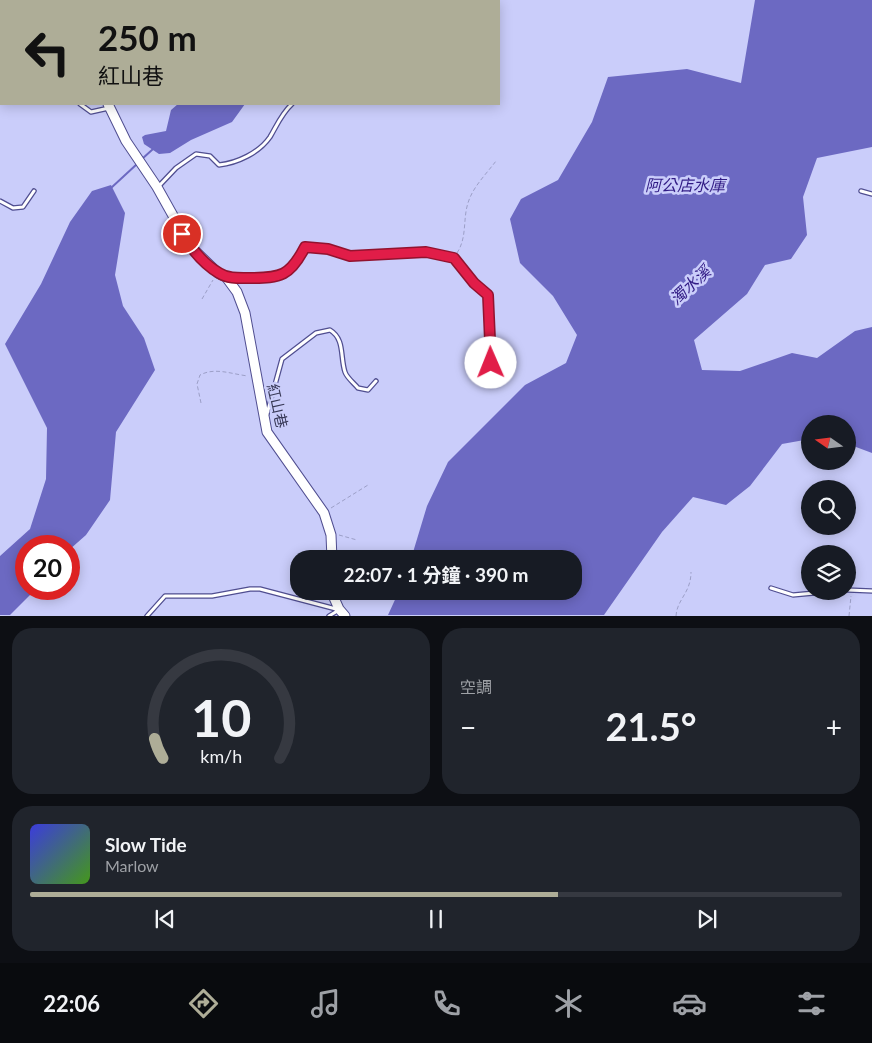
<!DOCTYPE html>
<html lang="zh-TW">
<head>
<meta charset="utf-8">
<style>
	body { margin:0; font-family:Lato,"Noto Sans TC",sans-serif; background:#20242c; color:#f1f3f6; height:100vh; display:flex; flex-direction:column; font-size:19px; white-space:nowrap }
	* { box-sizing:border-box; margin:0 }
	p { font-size:16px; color:#9ea1a6 }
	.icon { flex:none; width:28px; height:28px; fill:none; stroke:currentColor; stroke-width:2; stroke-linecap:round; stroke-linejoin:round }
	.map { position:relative; height:616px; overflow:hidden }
	.drawer { display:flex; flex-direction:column; gap:12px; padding:12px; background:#0d0f14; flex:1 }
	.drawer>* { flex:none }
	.top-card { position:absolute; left:0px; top:0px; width:500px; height:105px; box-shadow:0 2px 12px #0003; background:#aead97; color:#111; overflow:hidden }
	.needle { width:32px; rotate:284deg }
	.fabs { position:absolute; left:801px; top:415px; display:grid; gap:10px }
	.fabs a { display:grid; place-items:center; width:55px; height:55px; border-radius:50%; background:#171b24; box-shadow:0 2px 12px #0003; font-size:25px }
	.speed { position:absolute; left:15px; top:535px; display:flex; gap:10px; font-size:25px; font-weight:700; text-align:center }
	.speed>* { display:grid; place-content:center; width:65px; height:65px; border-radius:50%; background:#171b24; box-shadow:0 2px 12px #0003; line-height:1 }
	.speed .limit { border:8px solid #d22; background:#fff; color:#111 }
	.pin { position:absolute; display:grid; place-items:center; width:42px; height:42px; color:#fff; margin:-21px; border:2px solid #fff; border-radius:50%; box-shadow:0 1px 5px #0007 }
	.me { position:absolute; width:55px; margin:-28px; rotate:359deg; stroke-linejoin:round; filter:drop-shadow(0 0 4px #0008) }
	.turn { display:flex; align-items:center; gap:18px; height:105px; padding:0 15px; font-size:22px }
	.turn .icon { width:65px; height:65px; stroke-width:2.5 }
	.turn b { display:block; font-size:35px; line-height:42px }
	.big { font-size:38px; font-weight:700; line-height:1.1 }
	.drawer .widget { flex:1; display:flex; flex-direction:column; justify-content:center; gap:8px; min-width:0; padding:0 18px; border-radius:20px; background:#20242c }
	.drawer .dial { align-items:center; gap:0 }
	.dial svg { height:130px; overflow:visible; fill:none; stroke:#363941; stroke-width:7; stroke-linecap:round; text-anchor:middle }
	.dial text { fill:#f1f3f6; stroke:none }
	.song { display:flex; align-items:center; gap:15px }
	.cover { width:60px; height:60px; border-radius:8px; background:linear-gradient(135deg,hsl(240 70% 55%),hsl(100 70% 35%)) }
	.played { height:5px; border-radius:2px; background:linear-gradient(90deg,#aead97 65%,#363941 65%) }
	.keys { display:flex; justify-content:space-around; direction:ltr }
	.heat { display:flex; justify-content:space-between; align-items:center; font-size:28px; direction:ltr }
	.drawer .tiles { flex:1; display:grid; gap:12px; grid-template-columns:1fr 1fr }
	.widget:last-child { grid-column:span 2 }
	.trip { position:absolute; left:290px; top:550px; width:292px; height:50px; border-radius:20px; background:#171b24; box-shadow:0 2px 12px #0003; font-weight:700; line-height:50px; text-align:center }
	.dock { display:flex; height:80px; justify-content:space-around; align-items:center; background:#090b0e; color:#9ea1a6 }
	.dock .icon { width:35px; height:35px }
	.dock .on { color:#aead97 }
	.dock b { font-size:22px; color:#f1f3f6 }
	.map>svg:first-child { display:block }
</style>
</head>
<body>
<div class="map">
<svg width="872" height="616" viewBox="0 0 872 616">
	<rect width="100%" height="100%" fill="#cacdfa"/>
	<!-- water -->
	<path fill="#6c69c2" d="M755 0H872V147L817 158 803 197 807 235 791 259 765 265 747 294 694 340 702 370 740 371 792 353 817 358 855 331 872 327V453L848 444V424H810V439L782 444 750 486 726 505 693 497 662 532 604 615H388L399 591H574V559H411L427 506 448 462 525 385 566 363 577 335 553 296 520 263 510 219 521 199 558 180 592 122 608 77 687 69 741 83Z
		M178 104H245L232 122 191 140 170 153 159 154 144 144 142 137 145 135 166 131 171 110Z
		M111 185 125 213 115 275 123 306 144 338 155 370 116 432 110 500 86 535 69 550V546H26V589H36L10 615H0V556L30 529 46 479 47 428 5 344 41 284 70 222 92 191Z"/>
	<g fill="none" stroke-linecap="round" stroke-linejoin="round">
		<!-- stream -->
		<path stroke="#6c69c2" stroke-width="2" d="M142 159 153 149
			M111 188 137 164"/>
		<defs>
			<path id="lane" d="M368 1V0
				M80 104 91 112 109 108
				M158 187 176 168 196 154 210 156 219 165C237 163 259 153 270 137 277 125 282 113 292 104
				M861 191 872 194
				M0 201 13 208 23 207 34 191
				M228 277C264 281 287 282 305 247L328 249 350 257 426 252 454 258 474 283 488 295 491 363
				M267 414 282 359 316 333 330 330C345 339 340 357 345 372 347 378 354 383 358 388L368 390 376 381
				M771 588 793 595 836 591
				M848 590 872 591
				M147 616 165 596H212L250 589H260L336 609
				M329 616 339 610"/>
			<path id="secondary" d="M62 0 63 1
				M108 104 126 141 157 187 190 246 218 273 226 277 237 292 245 313 267 432 324 513 331 535 332 559
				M331 591 339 609 345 616"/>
		</defs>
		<!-- lane casing -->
		<use href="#lane" stroke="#504e90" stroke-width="5.5"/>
		<!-- secondary casing -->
		<use href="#secondary" stroke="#504e90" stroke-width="11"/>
		<!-- path -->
		<path stroke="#9c9fc7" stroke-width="1" stroke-dasharray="4 2.5" stroke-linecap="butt" d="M457 253C468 236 462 218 469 200 474 186 487 173 496 161
			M202 299 213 280
			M201 403 197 384 200 375C215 367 231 374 248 376
			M331 508 368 485
			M339 535 357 540
			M676 616C677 599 691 593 691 572
			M849 616 851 596"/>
		<!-- lane -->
		<use href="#lane" stroke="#fff" stroke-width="3"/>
		<!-- secondary -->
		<use href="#secondary" stroke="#fff" stroke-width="9"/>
	</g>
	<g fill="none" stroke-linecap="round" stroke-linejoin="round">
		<defs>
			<path id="route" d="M182 234C191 248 205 265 219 273 228 279 240 278 250 278 281 278 290 276 305 247L328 249 350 256 426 252 454 258 474 283 488 295 491 363"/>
		</defs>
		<!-- route casing -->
		<use href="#route" stroke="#92132f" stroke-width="12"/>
		<!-- route -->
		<use href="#route" stroke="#e11d48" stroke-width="9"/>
	</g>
	<g text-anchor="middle" stroke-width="5" stroke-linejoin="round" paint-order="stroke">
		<!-- street labels -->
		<g font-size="15" fill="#383957" stroke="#cacdfa">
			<text transform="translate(277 406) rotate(77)" y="5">紅山巷</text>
		</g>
		<!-- water labels -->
		<g font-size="16" font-style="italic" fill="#311b85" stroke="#cacdfa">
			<text x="685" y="191">阿公店水庫</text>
			<text transform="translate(690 285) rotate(-43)" y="6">濁水溪</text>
		</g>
	</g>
</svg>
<div class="fabs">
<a><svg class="needle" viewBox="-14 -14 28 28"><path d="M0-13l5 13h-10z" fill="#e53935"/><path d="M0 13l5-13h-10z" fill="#9ea1a6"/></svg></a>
<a><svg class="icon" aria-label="search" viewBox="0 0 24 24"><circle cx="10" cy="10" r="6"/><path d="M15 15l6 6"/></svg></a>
<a><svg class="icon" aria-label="layers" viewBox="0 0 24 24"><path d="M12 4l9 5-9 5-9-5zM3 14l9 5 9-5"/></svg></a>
</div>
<div class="speed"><div class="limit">20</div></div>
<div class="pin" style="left:182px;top:234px;background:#d93025"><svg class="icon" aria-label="arrive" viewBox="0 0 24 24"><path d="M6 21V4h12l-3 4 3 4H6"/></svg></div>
<svg class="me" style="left:491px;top:363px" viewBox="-20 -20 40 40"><circle r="19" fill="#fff"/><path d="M0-13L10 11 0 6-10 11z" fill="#e11d48"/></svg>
<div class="trip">22:07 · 1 分鐘 · 390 m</div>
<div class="top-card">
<div class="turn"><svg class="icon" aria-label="left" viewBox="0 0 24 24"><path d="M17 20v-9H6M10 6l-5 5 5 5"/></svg><div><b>250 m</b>紅山巷</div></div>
</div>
</div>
<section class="drawer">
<div class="tiles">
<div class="widget dial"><svg viewBox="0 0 100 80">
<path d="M14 69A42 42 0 1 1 86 69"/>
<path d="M14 69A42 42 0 0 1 9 57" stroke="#aead97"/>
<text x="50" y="56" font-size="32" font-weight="700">10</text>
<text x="50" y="72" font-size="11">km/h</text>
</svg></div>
<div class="widget"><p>空調</p>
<div class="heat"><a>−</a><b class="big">21.5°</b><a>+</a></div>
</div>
<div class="widget">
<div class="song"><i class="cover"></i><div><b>Slow Tide</b><p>Marlow</p></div></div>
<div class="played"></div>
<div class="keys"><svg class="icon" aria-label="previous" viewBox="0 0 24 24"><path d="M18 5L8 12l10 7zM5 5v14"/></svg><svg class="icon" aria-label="pause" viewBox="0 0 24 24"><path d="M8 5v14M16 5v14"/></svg><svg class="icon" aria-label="next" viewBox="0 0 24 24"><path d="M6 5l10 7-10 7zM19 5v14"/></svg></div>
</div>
</div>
</section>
<nav class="dock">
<b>22:06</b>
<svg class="icon on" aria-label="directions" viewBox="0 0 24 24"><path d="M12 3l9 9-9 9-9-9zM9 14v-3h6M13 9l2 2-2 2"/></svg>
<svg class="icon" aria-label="music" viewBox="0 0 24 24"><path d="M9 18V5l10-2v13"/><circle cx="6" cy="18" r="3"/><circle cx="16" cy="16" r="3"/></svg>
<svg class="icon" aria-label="phone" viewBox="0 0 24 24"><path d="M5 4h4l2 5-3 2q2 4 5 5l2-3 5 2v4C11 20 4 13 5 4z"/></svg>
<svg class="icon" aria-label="climate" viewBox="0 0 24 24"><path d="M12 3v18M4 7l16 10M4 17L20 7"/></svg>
<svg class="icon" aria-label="car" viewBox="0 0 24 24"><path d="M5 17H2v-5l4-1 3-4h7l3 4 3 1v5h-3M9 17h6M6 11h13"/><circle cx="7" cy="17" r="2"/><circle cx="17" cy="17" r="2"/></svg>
<svg class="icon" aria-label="filters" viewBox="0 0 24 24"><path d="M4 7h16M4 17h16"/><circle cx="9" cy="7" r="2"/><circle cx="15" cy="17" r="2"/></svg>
</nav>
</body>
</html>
